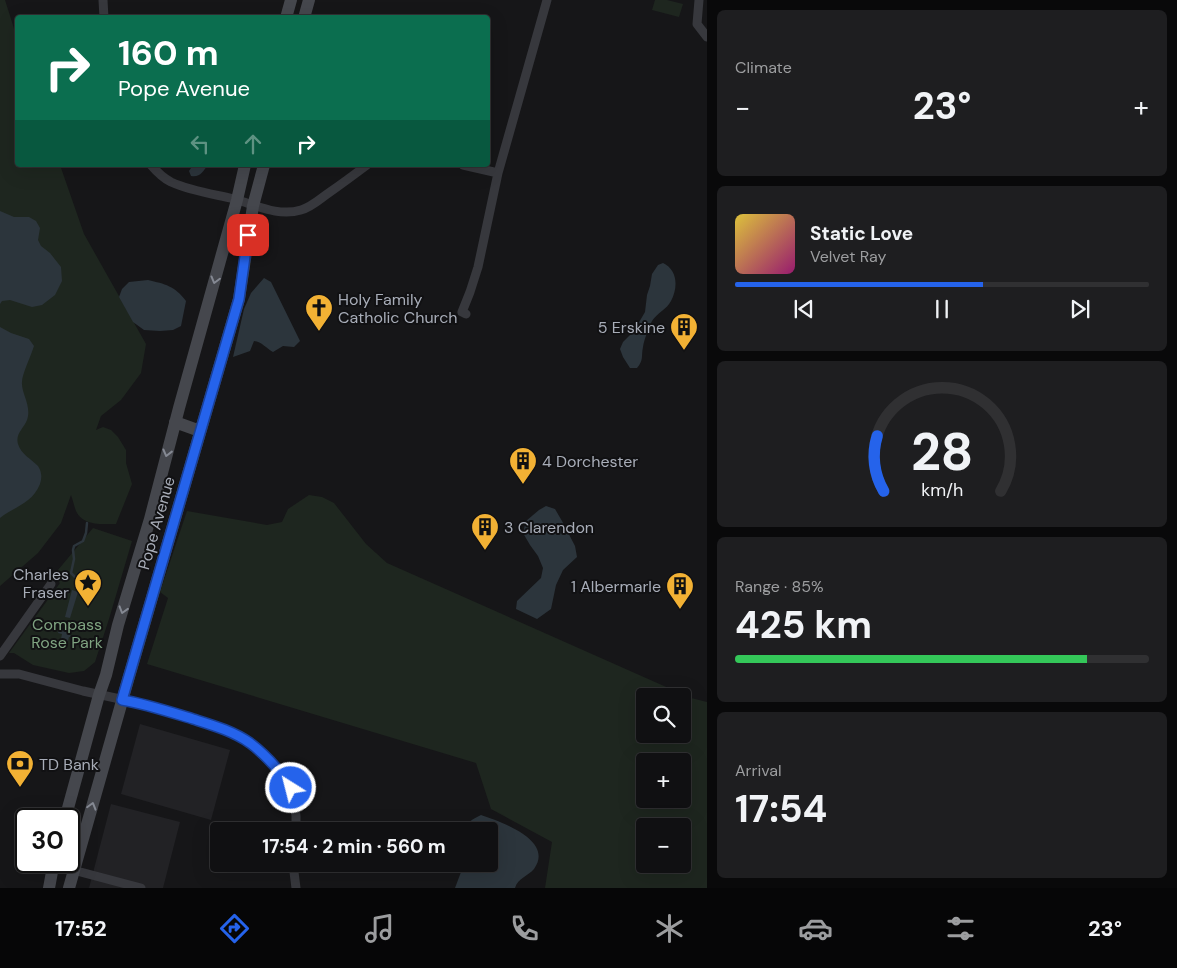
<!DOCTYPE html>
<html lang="en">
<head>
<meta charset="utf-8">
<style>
	body { margin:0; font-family:"DM Sans",sans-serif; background:#1e1e20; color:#f1f3f6; height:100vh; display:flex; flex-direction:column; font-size:19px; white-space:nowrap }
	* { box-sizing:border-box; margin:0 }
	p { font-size:16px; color:#9c9d9f }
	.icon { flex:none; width:28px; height:28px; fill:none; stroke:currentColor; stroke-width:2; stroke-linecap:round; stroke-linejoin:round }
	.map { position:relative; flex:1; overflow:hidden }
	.details { display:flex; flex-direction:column; gap:10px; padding:10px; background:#09090a; width:470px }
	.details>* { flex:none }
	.guide { position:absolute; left:15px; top:15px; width:475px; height:152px; border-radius:5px; box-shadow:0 5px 20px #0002,0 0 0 1px #303032; background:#0b6e4f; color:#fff; overflow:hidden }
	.buttons { position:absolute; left:636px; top:688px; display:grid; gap:10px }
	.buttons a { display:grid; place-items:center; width:55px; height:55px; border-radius:5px; background:#101012; box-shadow:0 5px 20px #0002,0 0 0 1px #303032; font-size:25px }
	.speed { position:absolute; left:15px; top:808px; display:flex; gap:10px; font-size:25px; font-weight:700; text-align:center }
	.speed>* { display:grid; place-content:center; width:65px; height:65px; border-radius:50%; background:#101012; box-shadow:0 5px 20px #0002,0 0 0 1px #303032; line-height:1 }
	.speed .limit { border:2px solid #111; border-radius:8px; background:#fff; color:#111 }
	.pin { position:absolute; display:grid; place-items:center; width:42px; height:42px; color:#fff; margin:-21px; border-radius:10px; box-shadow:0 2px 8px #0006 }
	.me { position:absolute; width:55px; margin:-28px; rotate:324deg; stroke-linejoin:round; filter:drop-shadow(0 0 4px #0008) }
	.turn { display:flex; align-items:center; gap:18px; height:105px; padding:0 20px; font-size:22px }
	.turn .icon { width:65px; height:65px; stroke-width:2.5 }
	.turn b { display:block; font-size:35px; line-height:42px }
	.lanes { display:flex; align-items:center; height:48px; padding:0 20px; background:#0003; justify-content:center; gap:25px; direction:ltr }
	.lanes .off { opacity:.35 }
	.big { font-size:38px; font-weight:700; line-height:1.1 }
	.details .tile { flex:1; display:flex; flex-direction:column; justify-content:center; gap:8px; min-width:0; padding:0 18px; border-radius:8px; background:#1e1e20 }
	.details .dial { align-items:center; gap:0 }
	.dial svg { height:130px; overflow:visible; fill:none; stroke:#303032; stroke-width:7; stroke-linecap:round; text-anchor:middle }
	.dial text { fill:#f1f3f6; stroke:none }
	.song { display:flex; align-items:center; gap:15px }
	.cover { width:60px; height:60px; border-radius:8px; background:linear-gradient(135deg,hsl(50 70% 55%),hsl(320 70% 35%)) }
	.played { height:5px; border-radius:2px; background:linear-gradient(90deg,#2563eb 60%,#303032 60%) }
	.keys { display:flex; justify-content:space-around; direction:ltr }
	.heat { display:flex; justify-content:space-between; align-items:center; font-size:28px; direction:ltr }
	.charge { height:8px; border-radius:4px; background:linear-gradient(90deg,#34c759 85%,#303032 0) }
	.trip { position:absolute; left:210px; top:822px; width:288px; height:50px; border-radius:5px; background:#101012; box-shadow:0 5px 20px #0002,0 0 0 1px #303032; font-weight:700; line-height:50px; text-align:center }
	.tabs { display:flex; height:80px; justify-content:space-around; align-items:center; background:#060607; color:#9c9d9f }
	.tabs .icon { width:35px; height:35px }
	.tabs .selected { color:#2563eb }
	.tabs b { font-size:22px; color:#f1f3f6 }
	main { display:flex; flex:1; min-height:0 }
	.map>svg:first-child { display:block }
</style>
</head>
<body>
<main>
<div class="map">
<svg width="707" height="888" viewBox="0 0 707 888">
	<rect width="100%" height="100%" fill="#161618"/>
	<!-- built -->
	<path fill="#222225" d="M140 724 230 750 211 820 121 794Z
		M111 804 180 822 163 888H89Z"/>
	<!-- green -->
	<path fill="#1e261f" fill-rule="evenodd" d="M0 0H5L17 38 18 165H60L84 234 146 344 141 373 121 400 101 416 96 430 103 427 111 430 118 437 126 450V463L132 484 116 524C101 524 83 526 76 511 74 506 73 500 71 495L61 523 38 553 0 586Z
		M655 0H667L683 4 679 17 652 10Z
		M309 495 322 497 334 503 366 544 387 563 691 698 707 702V888H545L552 842 491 809 476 763 147 664 168 598 160 592 187 511 267 525 282 522 288 509ZM645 696H682V734H645ZM645 761H682V799H645ZM645 826H682V864H645Z
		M93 528 132 541 109 619 95 662 89 667 84 671 69 673 33 665 14 653H9L60 583 53 576Z"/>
	<!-- water -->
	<path fill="#2c353c" d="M193 165H208C203 171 200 178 191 176L189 171Z
		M0 211 14 217H29L36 221 40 228 38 240 41 246 50 253 61 267 62 281 55 295 42 305 32 307 10 300 2 301 0 304Z
		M663 263C678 270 678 288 671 301 667 309 657 313 652 321 649 327 644 340 643 347 641 356 644 360 637 368H630L623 357 620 349 623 342 634 331 645 312 647 295 650 286 652 274 658 265Z
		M264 278 271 282 300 341 294 347 283 346 273 352C266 348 262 342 254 341L250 351 233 357 244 309 251 293Z
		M148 280C165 284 175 286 186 301L181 326 173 330 160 331 144 330 133 322 119 297 122 289 129 282Z
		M0 327 11 333 29 339 34 346C31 356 22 374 22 382 21 393 32 406 27 420 24 428 15 434 18 444 21 454 31 459 38 466 42 472 42 478 40 484 32 504 15 506 0 518Z
		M546 506 555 509 562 521 575 546 577 557 563 570 556 585 551 609 537 619 516 609 517 601 541 578 543 568 538 556 530 545 523 533 526 521 539 510Z
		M72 590 78 592 70 618 65 617Z
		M63 626 67 627 66 629 72 630 70 637H69L68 641 61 639 62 634 58 633 59 629 61 630Z
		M481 815C499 821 555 840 534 869 528 876 518 878 515 888H455L464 864H489V831H464C466 822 473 819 481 815Z"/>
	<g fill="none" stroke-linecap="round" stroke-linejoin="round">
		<!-- stream -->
		<path stroke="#2c353c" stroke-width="2.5" d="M78 578 75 577 71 573 74 559 73 550 74 546 83 541 86 533 87 523"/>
		<!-- minor -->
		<path stroke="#37383d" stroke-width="9" d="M103 0 104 18
			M699 0 697 24 707 37
			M151 165C157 172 163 178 171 182 191 191 213 194 234 199 256 205 278 217 301 210 312 207 321 198 330 192 343 183 355 174 367 165
			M463 165 498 173
			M466 314 462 312 470 292 478 267 498 173 547 0
			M0 656 51 584
			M0 674H19L83 691 134 702 162 709 222 728 248 742 269 761 282 775 291 788 294 799 296 816V831
			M293 864 296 888
			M73 870 141 888"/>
		<!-- secondary -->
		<path stroke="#45474d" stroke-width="12" d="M286 18 291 0
			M304 18 309 0
			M175 422 200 431
			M65 819 99 695 106 675 118 625 150 519 179 408 237 200 245 165
			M49 888 54 861
			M69 888 128 680 239 299 253 206 264 165"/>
	</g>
	<!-- one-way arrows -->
	<defs><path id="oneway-chevron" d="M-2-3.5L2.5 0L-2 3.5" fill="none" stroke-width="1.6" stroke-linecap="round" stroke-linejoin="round" transform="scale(1.25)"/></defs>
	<g stroke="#858993">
		<use href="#oneway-chevron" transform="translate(215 280) rotate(105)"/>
		<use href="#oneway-chevron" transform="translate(167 453) rotate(104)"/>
		<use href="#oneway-chevron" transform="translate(123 610) rotate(107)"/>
		<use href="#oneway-chevron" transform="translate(92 806) rotate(-74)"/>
	</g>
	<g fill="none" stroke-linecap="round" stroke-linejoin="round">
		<defs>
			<path id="route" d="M248 235 239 299 122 700C146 704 170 712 193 719 212 725 233 731 250 743 266 755 280 771 291 788"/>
		</defs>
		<!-- route casing -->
		<use href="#route" stroke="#184099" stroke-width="12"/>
		<!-- route -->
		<use href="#route" stroke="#2563eb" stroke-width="9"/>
	</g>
	<!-- icons -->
	<defs>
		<symbol id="church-pin" viewBox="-11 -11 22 30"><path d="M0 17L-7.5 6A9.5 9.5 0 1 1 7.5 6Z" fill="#f2b134" stroke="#111113"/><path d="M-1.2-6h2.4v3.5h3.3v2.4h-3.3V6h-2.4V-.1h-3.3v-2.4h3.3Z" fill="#111"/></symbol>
		<symbol id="building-pin" viewBox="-11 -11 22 30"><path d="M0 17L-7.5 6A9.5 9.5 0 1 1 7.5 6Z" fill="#f2b134" stroke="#111113"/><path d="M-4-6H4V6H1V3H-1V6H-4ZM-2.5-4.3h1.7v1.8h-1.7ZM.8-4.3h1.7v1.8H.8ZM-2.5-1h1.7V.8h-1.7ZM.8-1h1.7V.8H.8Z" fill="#111"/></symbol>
		<symbol id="sight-pin" viewBox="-11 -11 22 30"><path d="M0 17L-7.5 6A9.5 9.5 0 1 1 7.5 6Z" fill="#f2b134" stroke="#111113"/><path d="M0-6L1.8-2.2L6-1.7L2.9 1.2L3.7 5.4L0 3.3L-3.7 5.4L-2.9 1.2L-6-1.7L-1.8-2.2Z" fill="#111"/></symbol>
		<symbol id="bank-pin" viewBox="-11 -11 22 30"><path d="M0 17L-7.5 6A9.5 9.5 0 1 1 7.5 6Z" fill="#f2b134" stroke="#111113"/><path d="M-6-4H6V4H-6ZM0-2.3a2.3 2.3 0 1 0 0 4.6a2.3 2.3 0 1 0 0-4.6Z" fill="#111"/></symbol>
	</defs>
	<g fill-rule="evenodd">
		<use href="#church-pin" x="303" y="292" width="32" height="43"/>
		<use href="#building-pin" x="668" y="311" width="32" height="43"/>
		<use href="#building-pin" x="507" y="445" width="32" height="43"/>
		<use href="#building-pin" x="469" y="511" width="32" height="43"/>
		<use href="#sight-pin" x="72" y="567" width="32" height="43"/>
		<use href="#building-pin" x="664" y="570" width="32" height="43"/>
		<use href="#bank-pin" x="4" y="748" width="32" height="43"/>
	</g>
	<g text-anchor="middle" stroke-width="4" stroke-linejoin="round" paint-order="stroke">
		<!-- poi labels -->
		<g font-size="16" fill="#a8adb8" stroke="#111113" text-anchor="start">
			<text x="338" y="305">Holy Family<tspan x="338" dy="18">Catholic Church</tspan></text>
			<text x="665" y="333" text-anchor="end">5 Erskine</text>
			<text x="542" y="467">4 Dorchester</text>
			<text x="504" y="533">3 Clarendon</text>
			<text x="69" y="580" text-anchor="end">Charles<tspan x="69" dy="18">Fraser</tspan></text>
			<text x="661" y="592" text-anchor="end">1 Albermarle</text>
			<text x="39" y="770">TD Bank</text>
		</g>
		<!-- street labels -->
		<g font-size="16" fill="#a8adb8" stroke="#111113">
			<text transform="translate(156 523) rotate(-74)" y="6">Pope Avenue</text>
		</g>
		<!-- park labels -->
		<g font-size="16" fill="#7fa381" stroke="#111113">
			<text x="67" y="630">Compass<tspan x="67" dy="18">Rose Park</tspan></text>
		</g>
	</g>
</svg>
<div class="buttons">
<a><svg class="icon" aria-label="search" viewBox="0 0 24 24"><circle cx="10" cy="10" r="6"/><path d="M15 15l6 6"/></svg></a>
<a>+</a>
<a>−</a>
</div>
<div class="speed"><div class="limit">30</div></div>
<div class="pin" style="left:248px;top:235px;background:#d93025"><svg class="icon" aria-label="arrive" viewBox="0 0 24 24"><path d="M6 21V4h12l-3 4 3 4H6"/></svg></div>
<svg class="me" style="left:291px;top:788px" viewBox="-20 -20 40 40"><circle r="17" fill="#2563eb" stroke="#fff" stroke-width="3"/><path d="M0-11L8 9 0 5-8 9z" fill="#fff"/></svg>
<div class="trip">17:54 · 2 min · 560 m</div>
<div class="guide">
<div class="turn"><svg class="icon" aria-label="right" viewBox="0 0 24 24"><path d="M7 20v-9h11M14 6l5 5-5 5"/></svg><div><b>160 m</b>Pope Avenue</div></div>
<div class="lanes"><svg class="icon off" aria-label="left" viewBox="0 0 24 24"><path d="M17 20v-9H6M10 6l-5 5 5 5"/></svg><svg class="icon off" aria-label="ahead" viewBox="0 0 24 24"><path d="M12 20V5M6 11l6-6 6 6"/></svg><svg class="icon" aria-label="right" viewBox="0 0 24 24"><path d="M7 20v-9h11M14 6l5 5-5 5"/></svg></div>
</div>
</div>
<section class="details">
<div class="tile"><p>Climate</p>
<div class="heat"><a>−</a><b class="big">23°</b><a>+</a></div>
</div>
<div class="tile">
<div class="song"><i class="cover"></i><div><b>Static Love</b><p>Velvet Ray</p></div></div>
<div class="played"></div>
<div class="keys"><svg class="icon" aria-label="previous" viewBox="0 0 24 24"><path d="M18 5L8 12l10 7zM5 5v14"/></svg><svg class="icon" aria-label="pause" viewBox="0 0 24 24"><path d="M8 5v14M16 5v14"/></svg><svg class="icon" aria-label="next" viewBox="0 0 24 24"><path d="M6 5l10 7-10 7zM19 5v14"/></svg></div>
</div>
<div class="tile dial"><svg viewBox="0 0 100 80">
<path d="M14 69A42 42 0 1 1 86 69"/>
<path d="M14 69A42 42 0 0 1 10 35" stroke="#2563eb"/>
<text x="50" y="56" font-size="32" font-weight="700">28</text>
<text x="50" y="72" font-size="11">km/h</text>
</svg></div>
<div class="tile"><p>Range · 85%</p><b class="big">425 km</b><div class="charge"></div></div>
<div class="tile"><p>Arrival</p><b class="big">17:54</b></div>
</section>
</main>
<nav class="tabs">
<b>17:52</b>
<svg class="icon selected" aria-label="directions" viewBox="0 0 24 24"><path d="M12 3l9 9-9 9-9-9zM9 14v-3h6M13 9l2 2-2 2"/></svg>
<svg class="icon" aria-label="music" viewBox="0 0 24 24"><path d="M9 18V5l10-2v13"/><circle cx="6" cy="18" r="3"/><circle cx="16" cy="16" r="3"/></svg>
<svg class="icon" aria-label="phone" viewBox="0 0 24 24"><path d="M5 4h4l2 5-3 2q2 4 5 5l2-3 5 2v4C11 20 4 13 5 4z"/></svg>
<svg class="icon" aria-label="climate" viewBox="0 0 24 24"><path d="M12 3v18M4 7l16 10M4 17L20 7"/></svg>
<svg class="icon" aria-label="car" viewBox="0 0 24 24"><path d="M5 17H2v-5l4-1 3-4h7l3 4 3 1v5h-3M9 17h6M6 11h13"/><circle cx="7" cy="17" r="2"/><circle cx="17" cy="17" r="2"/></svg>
<svg class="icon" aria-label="filters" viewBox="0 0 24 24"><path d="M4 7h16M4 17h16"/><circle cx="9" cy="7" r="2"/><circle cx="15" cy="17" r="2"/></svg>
<b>23°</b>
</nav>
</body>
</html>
